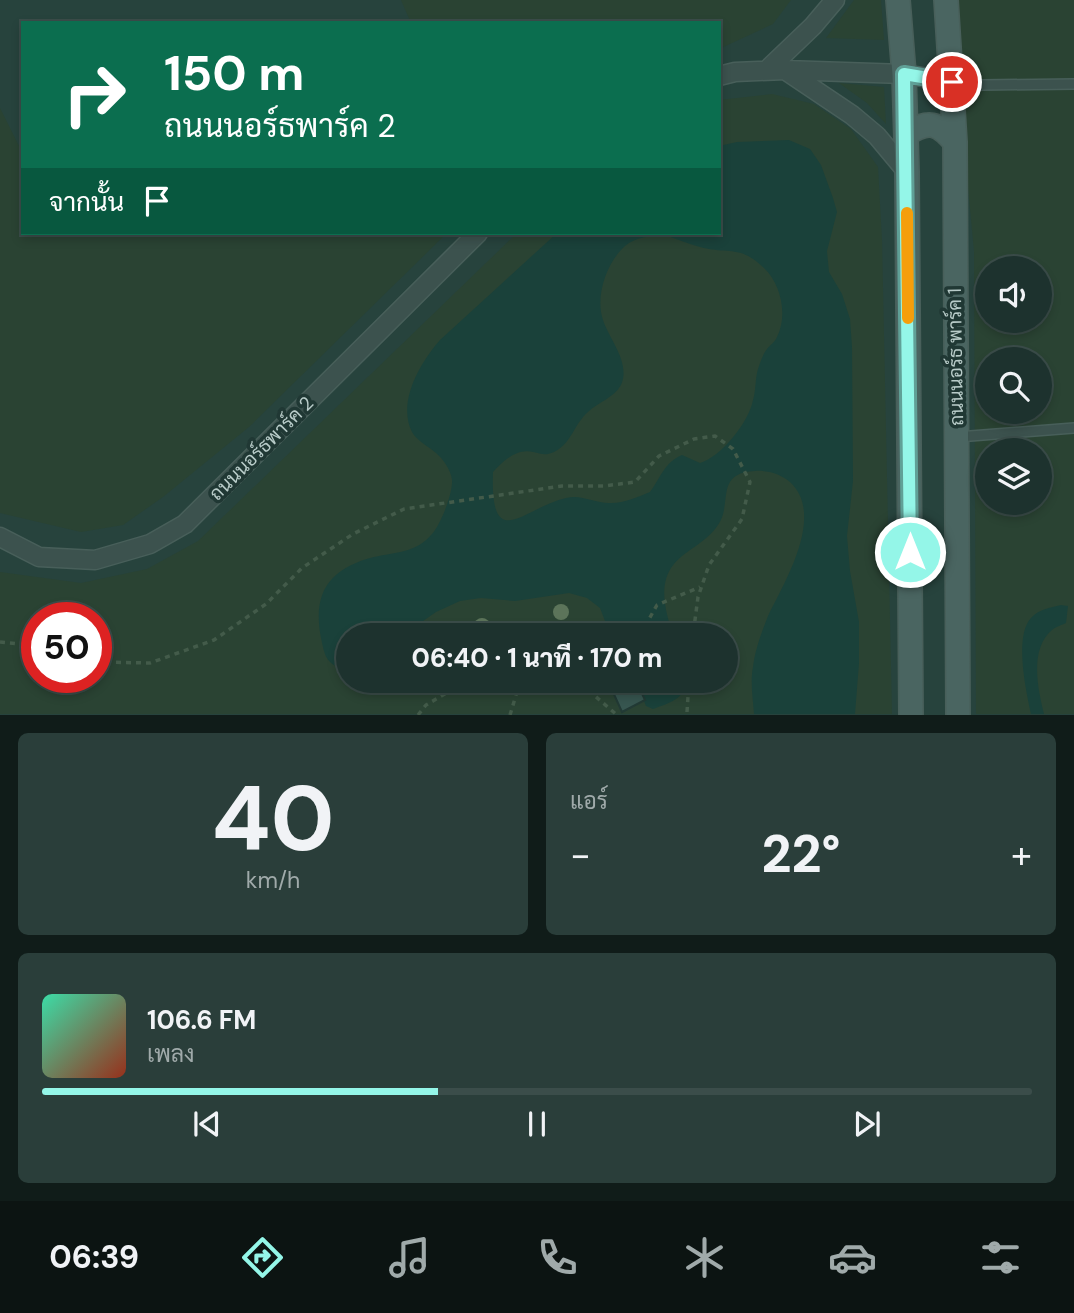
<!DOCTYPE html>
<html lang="th">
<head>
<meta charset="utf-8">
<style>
	body { margin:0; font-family:"DM Sans",Sarabun,sans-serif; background:#2a3e3a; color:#f1f3f6; height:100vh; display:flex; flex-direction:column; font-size:26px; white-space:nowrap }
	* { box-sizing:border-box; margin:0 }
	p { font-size:23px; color:#a0aaaa }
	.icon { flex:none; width:38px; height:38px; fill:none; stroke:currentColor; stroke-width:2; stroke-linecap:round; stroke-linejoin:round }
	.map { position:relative; height:715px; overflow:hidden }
	.sheet { display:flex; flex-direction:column; gap:18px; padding:18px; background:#101c19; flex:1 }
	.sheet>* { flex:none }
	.banner { position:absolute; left:21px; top:21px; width:700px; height:214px; border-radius:0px; box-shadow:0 4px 10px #0003,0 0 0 2px #3b4d4a; background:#0b6e4f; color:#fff; overflow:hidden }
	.controls { position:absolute; left:975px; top:256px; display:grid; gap:14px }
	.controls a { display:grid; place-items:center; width:77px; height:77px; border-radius:50%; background:#1d322e; box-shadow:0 4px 10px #0003,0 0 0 2px #3b4d4a; font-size:35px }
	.speed { position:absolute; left:21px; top:602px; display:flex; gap:14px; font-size:35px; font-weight:700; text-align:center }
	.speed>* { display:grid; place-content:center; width:91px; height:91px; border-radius:50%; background:#1d322e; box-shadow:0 4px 10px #0003,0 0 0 2px #3b4d4a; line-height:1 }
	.speed .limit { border:10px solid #d22; background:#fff; color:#111 }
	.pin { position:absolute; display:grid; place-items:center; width:60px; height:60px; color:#fff; margin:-30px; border:4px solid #fff; border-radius:50%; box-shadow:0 2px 7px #0007 }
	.me { position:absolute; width:77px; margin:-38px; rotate:0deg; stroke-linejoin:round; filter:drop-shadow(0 0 5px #0008) }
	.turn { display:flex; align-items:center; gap:24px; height:147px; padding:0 28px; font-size:32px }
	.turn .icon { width:91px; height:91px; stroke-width:2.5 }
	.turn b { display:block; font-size:49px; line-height:60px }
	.then { display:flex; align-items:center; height:66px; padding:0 28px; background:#0003; gap:14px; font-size:26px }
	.big { font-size:52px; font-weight:800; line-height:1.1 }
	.sheet .widget { flex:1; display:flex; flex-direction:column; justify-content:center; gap:10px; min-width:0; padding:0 24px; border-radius:10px; background:#2a3e3a }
	.sheet .dial { align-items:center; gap:0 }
	.dial b { font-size:91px; line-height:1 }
	.song { display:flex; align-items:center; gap:21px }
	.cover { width:84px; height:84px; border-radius:10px; background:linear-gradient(135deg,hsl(160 70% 55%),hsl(10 70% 35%)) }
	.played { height:7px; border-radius:4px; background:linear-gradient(90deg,#94f6e8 40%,#3b4d4a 40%) }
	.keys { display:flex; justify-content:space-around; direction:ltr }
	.heat { display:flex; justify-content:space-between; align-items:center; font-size:38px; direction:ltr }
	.sheet .tiles { flex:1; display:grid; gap:18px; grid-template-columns:1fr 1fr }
	.widget:last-child { grid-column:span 2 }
	.trip { position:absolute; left:336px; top:623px; width:402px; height:70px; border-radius:35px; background:#1d322e; box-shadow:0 4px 10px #0003,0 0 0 2px #3b4d4a; font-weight:800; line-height:70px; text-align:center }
	.dock { display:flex; height:112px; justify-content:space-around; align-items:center; background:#0c1412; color:#a0aaaa }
	.dock .icon { width:49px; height:49px }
	.dock .on { color:#94f6e8 }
	.dock b { font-size:32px; color:#f1f3f6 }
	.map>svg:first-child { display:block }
</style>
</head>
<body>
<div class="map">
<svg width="1074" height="715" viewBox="0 0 1074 715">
	<rect width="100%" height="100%" fill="#27433d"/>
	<!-- green -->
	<path fill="#2a4333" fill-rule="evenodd" d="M401 0H791L773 24 719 49V23H411Z
		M854 0H881L884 40 826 38Z
		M950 0H1074V714H976L974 251ZM987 268H1040V320H987ZM987 359H1040V411H987ZM987 450H1040V502H987Z
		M839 83 884 87 886 124 867 103Z
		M772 94 814 104 851 129 878 167 882 240 892 714H0V572L81 583 147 569 198 541 517 233H719V100ZM37 618H96V677H37ZM348 635H726V681H348Z
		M0 108 23 154V233H447L249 427 163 497 123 525 81 532 0 513Z"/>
	<!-- water -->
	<path fill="#1a413a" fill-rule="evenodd" d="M789 140 810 149 821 165 833 198 837 212 827 251 829 272 842 294 850 319 852 347 853 481 847 536 850 571 859 622V663L855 714H754C753 699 750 682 753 667 755 650 762 631 768 616 784 583 826 515 790 482 781 474 767 470 755 471 714 473 733 504 718 525 706 543 687 549 674 564 657 584 666 613 673 635H606L605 621 600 608 587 598 569 593 515 601 481 598 460 601 436 612 403 635H348V663L339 667C325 663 324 651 321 638 312 592 330 568 374 557 396 552 416 553 432 534 441 524 453 493 452 480 451 470 443 459 436 453 428 446 417 441 412 432 397 402 420 363 440 340L557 233H719V146L737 142ZM665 235C677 239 689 244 700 247 729 255 739 244 764 268 781 284 788 315 777 337 775 342 770 345 767 349 763 354 760 363 758 369 755 379 756 390 753 400 749 422 721 457 700 463L682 455C664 463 661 477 650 492 638 497 622 504 609 503 594 503 581 494 566 498 523 508 490 555 493 472 503 461 517 448 533 452 542 454 545 456 554 452 572 443 574 424 588 412 598 402 614 398 621 385 631 363 609 339 603 320 595 297 606 263 625 246 635 237 651 236 665 235Z
		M1061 605 1068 606 1066 623C1062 625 1055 627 1052 630 1029 649 1038 690 1044 714H1031C1026 691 1014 636 1031 618 1039 609 1050 608 1061 605Z
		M636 681H687C685 699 669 703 653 709L646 706Z"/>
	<!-- building -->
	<path fill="#375650" stroke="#223a35" stroke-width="2" d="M608 681H636L645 700 622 712Z"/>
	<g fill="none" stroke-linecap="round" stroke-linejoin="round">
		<defs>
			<path id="lane" d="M953 82 982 85 1074 84
				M958 437 1074 428"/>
			<path id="street" d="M785 70 852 115 877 136 907 172
				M766 71 813 26 835 0
				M719 76 735 72 785 70 904 74 952 82
				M0 537 39 557 95 560 150 544 185 524 478 233"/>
			<path id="secondary" d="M898 0 904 74 907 172 911 715
				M946 0 955 142 958 715
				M906 134C929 120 937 122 955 142"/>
		</defs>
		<!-- lane casing -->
		<use href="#lane" stroke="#485f5a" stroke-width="12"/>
		<!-- street casing -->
		<use href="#street" stroke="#485f5a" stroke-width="21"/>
		<!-- secondary casing -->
		<use href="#secondary" stroke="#485f5a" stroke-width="26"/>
		<!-- path -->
		<path stroke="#435b4a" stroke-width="3.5" stroke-dasharray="5 5" stroke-linecap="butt" d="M640 635 657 605 700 587
			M0 642 37 646
			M96 662 150 663 214 640 266 604 302 568 353 534 404 509 562 486H604L635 482 659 456 694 439 715 436 733 449 750 482 742 519 709 565 698 597 693 635
			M560 681 588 690 617 715
			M573 685 582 681
			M687 712 689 681
			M418 715 426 705 467 681
			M510 715 516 695V681"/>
		<!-- lane -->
		<use href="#lane" stroke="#3c524e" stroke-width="9"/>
		<!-- street -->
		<use href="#street" stroke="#3c524e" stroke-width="18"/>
		<!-- secondary -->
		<use href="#secondary" stroke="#4a6561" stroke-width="23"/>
	</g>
	<!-- trees -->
	<g fill="#5c745a">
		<circle cx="561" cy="612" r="8"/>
		<circle cx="482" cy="626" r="8"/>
	</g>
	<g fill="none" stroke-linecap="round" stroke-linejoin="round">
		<defs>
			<path id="route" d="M910 552 904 74 952 82"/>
		</defs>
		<!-- route casing -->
		<use href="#route" stroke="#60a097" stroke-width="18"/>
		<!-- route -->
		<use href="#route" stroke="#94f6e8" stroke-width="12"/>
		<!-- slow -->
		<path stroke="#f59e0b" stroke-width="12" d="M907 213 908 318"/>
	</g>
	<g text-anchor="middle" stroke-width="7" stroke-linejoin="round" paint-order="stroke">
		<!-- street labels -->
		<g font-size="19" fill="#b9ccc9" stroke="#203834">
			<text transform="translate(955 357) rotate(-91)" y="7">ถนนนอร์ธ พาร์ค 1</text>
			<text transform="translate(261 448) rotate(-45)" y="7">ถนนนอร์ธพาร์ค 2</text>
		</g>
	</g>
</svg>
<div class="controls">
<a><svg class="icon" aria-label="sound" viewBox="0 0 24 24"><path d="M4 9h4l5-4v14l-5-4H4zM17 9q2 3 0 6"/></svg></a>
<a><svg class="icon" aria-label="search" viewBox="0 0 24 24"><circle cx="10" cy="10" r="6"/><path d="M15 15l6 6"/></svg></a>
<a><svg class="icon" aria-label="layers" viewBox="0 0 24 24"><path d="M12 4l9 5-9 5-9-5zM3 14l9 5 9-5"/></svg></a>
</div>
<div class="speed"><div class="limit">50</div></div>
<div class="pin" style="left:952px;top:82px;background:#d93025"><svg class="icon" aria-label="arrive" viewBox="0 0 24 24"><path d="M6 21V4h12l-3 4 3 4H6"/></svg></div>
<svg class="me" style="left:910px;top:552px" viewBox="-20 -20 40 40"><circle r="17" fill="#94f6e8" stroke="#fff" stroke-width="3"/><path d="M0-11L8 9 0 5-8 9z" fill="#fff"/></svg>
<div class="trip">06:40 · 1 นาที · 170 m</div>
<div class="banner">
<div class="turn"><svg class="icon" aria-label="right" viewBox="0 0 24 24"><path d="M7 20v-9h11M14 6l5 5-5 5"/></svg><div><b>150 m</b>ถนนนอร์ธพาร์ค 2</div></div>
<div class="then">จากนั้น<svg class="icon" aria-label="arrive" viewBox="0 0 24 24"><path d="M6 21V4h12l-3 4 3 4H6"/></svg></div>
</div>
</div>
<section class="sheet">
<div class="tiles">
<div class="widget dial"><b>40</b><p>km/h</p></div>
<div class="widget"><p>แอร์</p>
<div class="heat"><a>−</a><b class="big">22°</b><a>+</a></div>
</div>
<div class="widget">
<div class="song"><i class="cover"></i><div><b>106.6 FM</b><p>เพลง</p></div></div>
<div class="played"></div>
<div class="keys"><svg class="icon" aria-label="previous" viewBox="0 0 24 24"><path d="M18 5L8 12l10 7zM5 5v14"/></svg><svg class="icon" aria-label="pause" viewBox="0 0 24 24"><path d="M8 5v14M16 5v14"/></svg><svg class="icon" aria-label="next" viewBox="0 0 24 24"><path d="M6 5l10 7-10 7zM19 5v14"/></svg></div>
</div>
</div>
</section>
<nav class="dock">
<b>06:39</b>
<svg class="icon on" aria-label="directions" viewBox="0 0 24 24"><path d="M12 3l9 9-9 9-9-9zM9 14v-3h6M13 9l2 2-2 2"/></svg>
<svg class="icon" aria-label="music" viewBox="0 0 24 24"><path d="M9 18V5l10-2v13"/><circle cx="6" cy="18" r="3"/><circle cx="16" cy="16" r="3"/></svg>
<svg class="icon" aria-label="phone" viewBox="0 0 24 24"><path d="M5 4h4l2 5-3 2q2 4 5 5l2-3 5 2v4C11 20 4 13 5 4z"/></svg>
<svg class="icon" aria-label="climate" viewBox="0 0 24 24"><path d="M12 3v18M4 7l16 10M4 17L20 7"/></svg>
<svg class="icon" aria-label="car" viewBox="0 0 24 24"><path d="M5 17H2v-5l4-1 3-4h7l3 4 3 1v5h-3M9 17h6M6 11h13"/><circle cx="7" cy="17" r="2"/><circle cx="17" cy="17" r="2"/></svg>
<svg class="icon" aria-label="filters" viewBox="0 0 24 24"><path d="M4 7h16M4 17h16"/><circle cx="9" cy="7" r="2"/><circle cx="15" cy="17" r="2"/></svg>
</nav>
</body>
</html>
